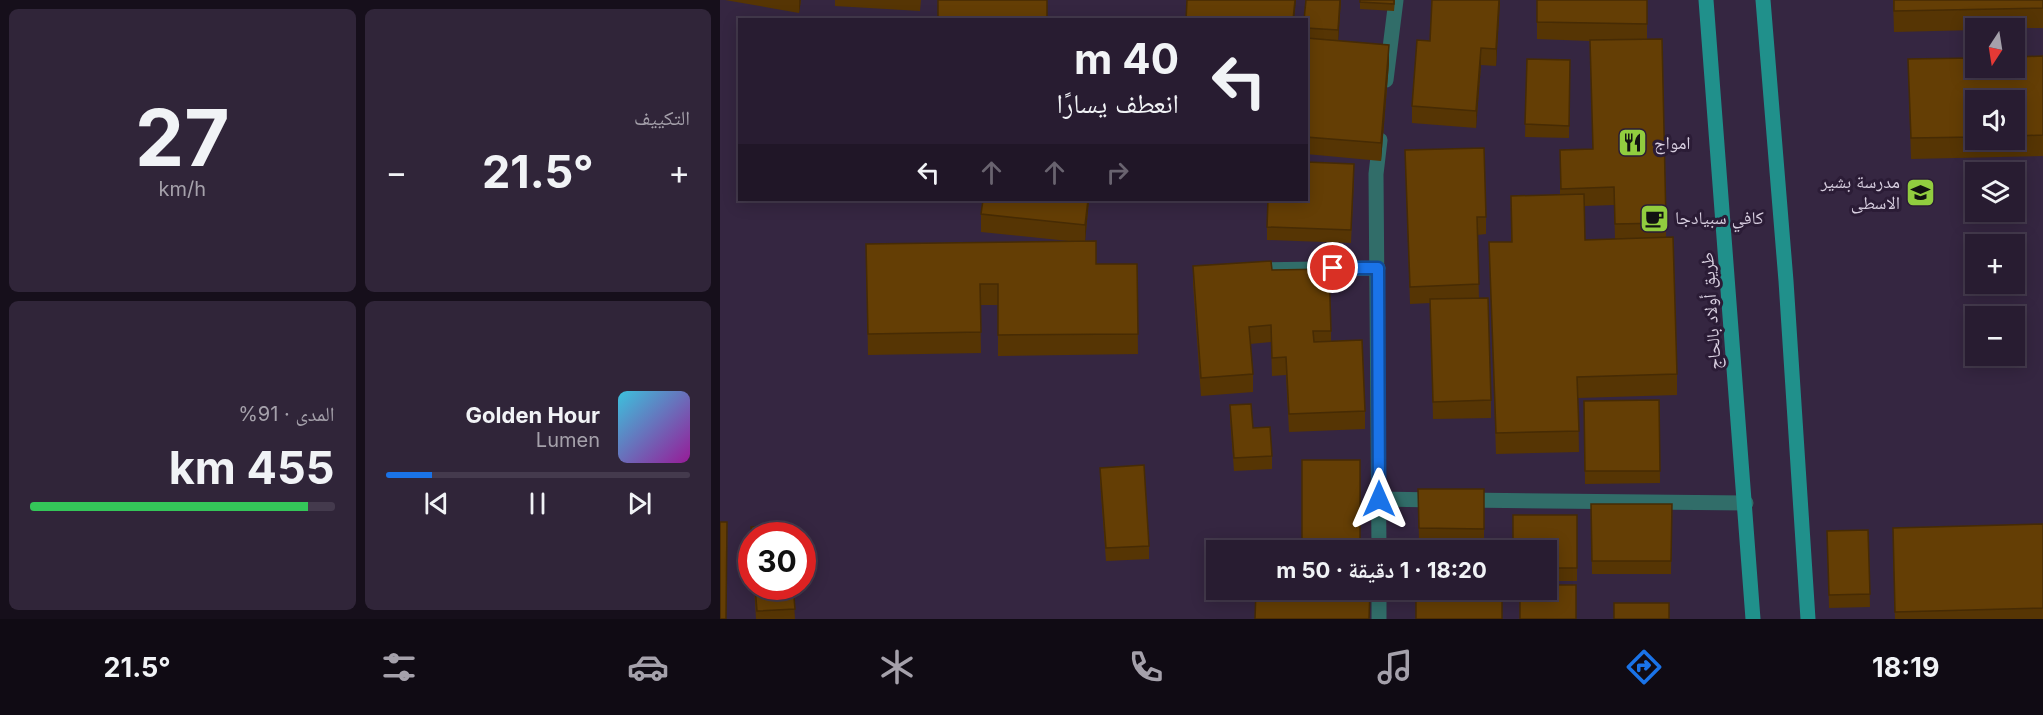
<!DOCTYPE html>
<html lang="ar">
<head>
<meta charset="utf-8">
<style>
	body { margin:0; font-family:Inter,"Noto Naskh Arabic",sans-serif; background:#302539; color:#f1f3f6; direction:rtl; height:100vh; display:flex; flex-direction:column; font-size:22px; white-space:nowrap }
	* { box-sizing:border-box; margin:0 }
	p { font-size:20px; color:#a5a1ab }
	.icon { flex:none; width:33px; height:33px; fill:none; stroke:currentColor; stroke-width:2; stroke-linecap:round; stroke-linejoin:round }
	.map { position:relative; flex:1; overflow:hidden; direction:ltr }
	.drawer { display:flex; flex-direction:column; gap:9px; padding:9px; background:#160f1b; width:720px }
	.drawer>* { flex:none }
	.hud { position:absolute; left:18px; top:18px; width:570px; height:183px; border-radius:0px; box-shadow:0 3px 15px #0003,0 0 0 2px #443a4d; direction:rtl; background:#281c31; color:#f1f3f6; overflow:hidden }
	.needle { width:39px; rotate:192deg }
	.controls { position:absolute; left:1245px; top:18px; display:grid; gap:12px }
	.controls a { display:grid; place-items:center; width:60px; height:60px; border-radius:0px; background:#281c31; box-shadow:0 3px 15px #0003,0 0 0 2px #443a4d; font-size:30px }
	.speed { position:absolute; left:18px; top:522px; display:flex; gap:12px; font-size:30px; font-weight:700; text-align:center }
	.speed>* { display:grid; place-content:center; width:78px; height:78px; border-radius:50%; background:#281c31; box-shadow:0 3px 15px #0003,0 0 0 2px #443a4d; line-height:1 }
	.speed .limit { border:9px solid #d22; background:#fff; color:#111 }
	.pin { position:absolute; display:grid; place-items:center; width:51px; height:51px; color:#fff; margin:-26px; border:3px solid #fff; border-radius:50%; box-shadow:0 2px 6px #0007 }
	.me { position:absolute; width:66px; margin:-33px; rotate:0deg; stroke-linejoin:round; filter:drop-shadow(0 0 4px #0008) }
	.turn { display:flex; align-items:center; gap:21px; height:126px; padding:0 30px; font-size:27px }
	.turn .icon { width:78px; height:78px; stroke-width:2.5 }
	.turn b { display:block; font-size:42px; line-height:51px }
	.lanes { display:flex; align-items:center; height:57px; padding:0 30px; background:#0003; justify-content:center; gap:30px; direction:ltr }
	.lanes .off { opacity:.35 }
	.big { font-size:45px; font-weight:700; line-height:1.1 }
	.drawer .card { flex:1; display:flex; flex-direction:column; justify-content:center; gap:9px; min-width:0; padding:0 21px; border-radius:9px; background:#302539 }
	.drawer .dial { align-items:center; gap:0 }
	.dial b { font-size:78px; line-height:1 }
	.song { display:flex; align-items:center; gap:18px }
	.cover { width:72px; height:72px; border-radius:9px; background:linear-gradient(135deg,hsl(190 70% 55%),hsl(300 70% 35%)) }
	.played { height:6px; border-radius:3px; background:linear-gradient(90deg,#1a73e8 15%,#443a4d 15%) }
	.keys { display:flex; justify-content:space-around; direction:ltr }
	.heat { display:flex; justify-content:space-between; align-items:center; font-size:33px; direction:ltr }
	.charge { height:9px; border-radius:4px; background:linear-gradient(90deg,#34c759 91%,#443a4d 0) }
	.drawer .tiles { flex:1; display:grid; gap:9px; grid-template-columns:repeat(2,1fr) }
	.trip { position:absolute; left:486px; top:540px; width:351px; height:60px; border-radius:0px; background:#281c31; box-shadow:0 3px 15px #0003,0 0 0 2px #443a4d; font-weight:700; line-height:60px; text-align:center; direction:rtl }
	.dock { display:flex; height:96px; justify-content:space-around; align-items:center; background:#100b14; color:#a5a1ab }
	.dock .icon { width:42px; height:42px }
	.dock .active { color:#1a73e8 }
	.dock b { font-size:27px; color:#f1f3f6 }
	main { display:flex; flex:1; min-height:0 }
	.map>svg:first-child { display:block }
</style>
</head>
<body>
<main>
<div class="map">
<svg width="1323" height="619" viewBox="0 0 1323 619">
	<rect width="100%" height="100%" fill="#352641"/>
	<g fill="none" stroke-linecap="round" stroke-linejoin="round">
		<!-- minor -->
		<path stroke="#316d69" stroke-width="15" d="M666 80 676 0
			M532 270 658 268
			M659 499 717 500
			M744 500 1026 503
			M659 550 656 174 660 140
			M659 590V619"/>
		<!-- secondary -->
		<path stroke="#20908b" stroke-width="15" d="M986 0 1033 619
			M1043 0 1066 281 1088 619"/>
	</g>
	<!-- wall -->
	<path fill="#563504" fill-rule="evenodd" d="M5 0H81L79 13Z
		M115 0H201L200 11 115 6Z
		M621 0 618 41 669 63 661 161 586 154V20Z
		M640 0H675L674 11 640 9Z
		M780 0 776 66 761 65 756 128 692 123V106L710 41Z
		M817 0H927V39L946 223V237L957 374V395L858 398 859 452 776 454 769 242H791V196L840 195V150L873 149 870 41 817 39ZM894 205 895 239 865 240V206Z
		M1173 0H1323V28H1256V30L1174 32Z
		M1323 56V156L1191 159 1188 59ZM1256 100H1294V140H1256Z
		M807 59 850 60 849 138 805 137Z
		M685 150 766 217V234L757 235 759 298 771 400V418L713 419 710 303 690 304Z
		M634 177 631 243 547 240V227Z
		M263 200H369L365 241 376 264H417L418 354 278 356V305H260L261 353 148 355 146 244 358 242 261 232V214Z
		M473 266 552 270 611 331V342L645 411V429L569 432 566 375 552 376 551 342 530 344 533 374V392L481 396 473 284Z
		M939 400 940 483 865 484 864 401Z
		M510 405 533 428 552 456V469L514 471 510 418Z
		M380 468 429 546V559L386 561 380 481Z
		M698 489H764V542L699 541Z
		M871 504H952L951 574H872Z
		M857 515V581H826V550Z
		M1323 524V619H1175L1173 546Z
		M1148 530 1150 607 1109 608 1107 531Z
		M34 586H73L75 619H36Z"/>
	<!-- shaded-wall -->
	<path fill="#462b04" d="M79 0H81L79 13Z
		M575 0H576L574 20H573Z
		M620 0H621L618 43V30Z
		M779 0H780V3L776 66V49Z
		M669 45V63L661 161V143Z
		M761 48V65L756 128V111Z
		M368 200H369L365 242V225Z"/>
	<!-- building -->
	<path fill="#643e05" stroke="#462b04" stroke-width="1.5" d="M218 0H327V20H218Z
		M467 0H575L573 20H466Z
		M586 0H620L618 30 586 28V20H584Z
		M640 0H674V4L640 2Z
		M712 0H779L776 49 761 48 756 111 692 106 697 40 710 41Z
		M817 0H927V24L817 22Z
		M1174 0H1323V8L1174 11Z
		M586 38 669 45 661 143 586 137Z
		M942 39 946 223 895 224 894 187 841 189 840 150 873 149 870 40Z
		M1323 56V135L1294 136V100H1256V137L1191 138 1188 59 1256 58V68H1294V57Z
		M807 59 850 60 849 126 805 124Z
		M764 148 766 217H757L759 284 690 287 685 150Z
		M586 162 634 164 631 230 547 227 548 200H586Z
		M864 194 865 240 953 237 957 374 857 377 859 431 776 433 769 242H792L791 196Z
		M263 200H368L365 225 261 214Z
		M376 241V264H417L418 334 278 335V284H260L261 332 148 334 146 244Z
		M551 261 552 270 609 269 611 331H593L594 342 642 340 645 411 569 414 566 357 552 358 551 325 529 327 533 374 481 378 473 266Z
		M768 298 771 400 713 402 710 299Z
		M939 400 940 471H865L864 401Z
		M531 404 533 428 550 427 552 456 514 458 510 405Z
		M582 460H640V550H582Z
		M424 465 429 546 386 548 380 468Z
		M698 489H764V529L699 528Z
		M871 504H952L951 561H872Z
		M793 515H857V568H826V550H793Z
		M0 522H7L6 619H0Z
		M1323 524V608L1175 612 1173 528Z
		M69 525 70 536H32L31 527Z
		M1148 530 1150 594 1109 595 1107 531Z
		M826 585H856V619H800V590H826Z
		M35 586H73L75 609 37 611Z
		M536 590H650L649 619H535Z
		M696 590H782V619H696Z
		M894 603H949V619H894Z"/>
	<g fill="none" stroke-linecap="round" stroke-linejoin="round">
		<defs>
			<path id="route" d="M613 268H658L659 499"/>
		</defs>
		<!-- route casing -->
		<use href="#route" stroke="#114b97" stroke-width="15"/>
		<!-- route -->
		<use href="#route" stroke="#1a73e8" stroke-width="10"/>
	</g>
	<!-- icons -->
	<defs>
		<symbol id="restaurant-square" viewBox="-11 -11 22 22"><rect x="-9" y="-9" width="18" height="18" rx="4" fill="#91cd3f" stroke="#2b1c36"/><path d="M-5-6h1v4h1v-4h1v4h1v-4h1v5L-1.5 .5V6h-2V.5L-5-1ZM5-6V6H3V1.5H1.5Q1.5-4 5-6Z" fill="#111"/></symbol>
		<symbol id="school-square" viewBox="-11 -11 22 22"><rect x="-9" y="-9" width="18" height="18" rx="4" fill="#91cd3f" stroke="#2b1c36"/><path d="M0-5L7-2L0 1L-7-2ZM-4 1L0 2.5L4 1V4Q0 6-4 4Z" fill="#111"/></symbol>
		<symbol id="cafe-square" viewBox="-11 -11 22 22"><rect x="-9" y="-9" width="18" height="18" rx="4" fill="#91cd3f" stroke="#2b1c36"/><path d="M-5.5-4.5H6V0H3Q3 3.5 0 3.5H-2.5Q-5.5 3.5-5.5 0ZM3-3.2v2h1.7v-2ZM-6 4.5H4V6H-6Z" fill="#111"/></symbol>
	</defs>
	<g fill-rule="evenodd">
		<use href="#restaurant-square" x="896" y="126" width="33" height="33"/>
		<use href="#school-square" x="1184" y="176" width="33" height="33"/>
		<use href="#cafe-square" x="918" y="202" width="33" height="33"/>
	</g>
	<g text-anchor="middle" stroke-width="6" stroke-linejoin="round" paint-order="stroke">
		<!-- poi labels -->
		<g font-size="18" fill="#d8cfe0" stroke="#2b1c36" text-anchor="start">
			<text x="934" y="149">امواج</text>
			<text x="1180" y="188" text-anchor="end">مدرسة بشير<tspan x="1180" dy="21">الاسطى</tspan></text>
			<text x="955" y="224">كافي سبيادجا</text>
		</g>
		<!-- street labels -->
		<g font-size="18" fill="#d8cfe0" stroke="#2b1c36">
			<text transform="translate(991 311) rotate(-94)" y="6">طريق أولاد بالحاج</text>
		</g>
	</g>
</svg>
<div class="controls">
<a><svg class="needle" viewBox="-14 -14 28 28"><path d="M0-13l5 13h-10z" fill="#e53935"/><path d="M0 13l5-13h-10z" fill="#a5a1ab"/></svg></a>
<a><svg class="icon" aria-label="sound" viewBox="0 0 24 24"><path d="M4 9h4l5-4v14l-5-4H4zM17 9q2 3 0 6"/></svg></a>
<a><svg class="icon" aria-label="layers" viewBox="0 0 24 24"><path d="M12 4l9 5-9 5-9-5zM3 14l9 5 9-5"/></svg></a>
<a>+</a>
<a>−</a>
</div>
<div class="speed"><div class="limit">30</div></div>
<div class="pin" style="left:613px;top:268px;background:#d93025"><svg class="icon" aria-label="arrive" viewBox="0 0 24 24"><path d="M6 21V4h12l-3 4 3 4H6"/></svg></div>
<svg class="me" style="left:659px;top:499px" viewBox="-20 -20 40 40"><path d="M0-17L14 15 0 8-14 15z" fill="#1a73e8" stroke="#fff" stroke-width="4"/></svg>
<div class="trip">18:20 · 1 دقيقة · 50 m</div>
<div class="hud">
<div class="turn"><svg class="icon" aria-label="left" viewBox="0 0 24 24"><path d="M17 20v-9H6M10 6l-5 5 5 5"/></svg><div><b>40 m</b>انعطف يسارًا</div></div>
<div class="lanes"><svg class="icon" aria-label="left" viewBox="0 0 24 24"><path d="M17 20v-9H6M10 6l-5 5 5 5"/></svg><svg class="icon off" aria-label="ahead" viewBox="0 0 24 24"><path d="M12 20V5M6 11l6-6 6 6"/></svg><svg class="icon off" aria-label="ahead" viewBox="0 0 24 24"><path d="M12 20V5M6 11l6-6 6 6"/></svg><svg class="icon off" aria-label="right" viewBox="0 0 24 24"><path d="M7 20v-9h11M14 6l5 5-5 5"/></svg></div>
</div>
</div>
<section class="drawer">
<div class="tiles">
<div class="card"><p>التكييف</p>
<div class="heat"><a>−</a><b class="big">21.5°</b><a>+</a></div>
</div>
<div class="card dial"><b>27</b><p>km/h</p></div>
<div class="card">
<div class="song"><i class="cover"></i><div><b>Golden Hour</b><p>Lumen</p></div></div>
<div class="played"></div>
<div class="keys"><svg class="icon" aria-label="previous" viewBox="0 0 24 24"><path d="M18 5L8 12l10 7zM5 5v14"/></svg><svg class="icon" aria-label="pause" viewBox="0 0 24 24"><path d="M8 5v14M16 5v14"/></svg><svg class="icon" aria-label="next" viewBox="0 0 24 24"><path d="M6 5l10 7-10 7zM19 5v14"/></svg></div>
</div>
<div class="card"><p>المدى · 91%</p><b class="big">455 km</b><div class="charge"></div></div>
</div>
</section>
</main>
<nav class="dock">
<b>18:19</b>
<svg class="icon active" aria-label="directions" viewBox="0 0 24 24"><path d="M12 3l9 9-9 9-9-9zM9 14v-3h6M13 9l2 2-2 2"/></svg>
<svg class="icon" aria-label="music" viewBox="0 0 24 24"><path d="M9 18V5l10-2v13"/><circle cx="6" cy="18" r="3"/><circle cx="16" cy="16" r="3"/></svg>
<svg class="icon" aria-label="phone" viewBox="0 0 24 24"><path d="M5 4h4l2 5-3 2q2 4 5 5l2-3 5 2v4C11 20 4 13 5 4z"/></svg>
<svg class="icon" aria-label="climate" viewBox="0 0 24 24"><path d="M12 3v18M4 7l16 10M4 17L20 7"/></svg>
<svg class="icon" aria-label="car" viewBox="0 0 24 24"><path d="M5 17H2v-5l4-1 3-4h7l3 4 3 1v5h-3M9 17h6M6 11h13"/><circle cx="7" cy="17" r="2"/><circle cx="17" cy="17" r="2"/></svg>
<svg class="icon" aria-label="filters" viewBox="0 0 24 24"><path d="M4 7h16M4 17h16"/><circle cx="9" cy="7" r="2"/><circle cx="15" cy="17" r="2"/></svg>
<b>21.5°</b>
</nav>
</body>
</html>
